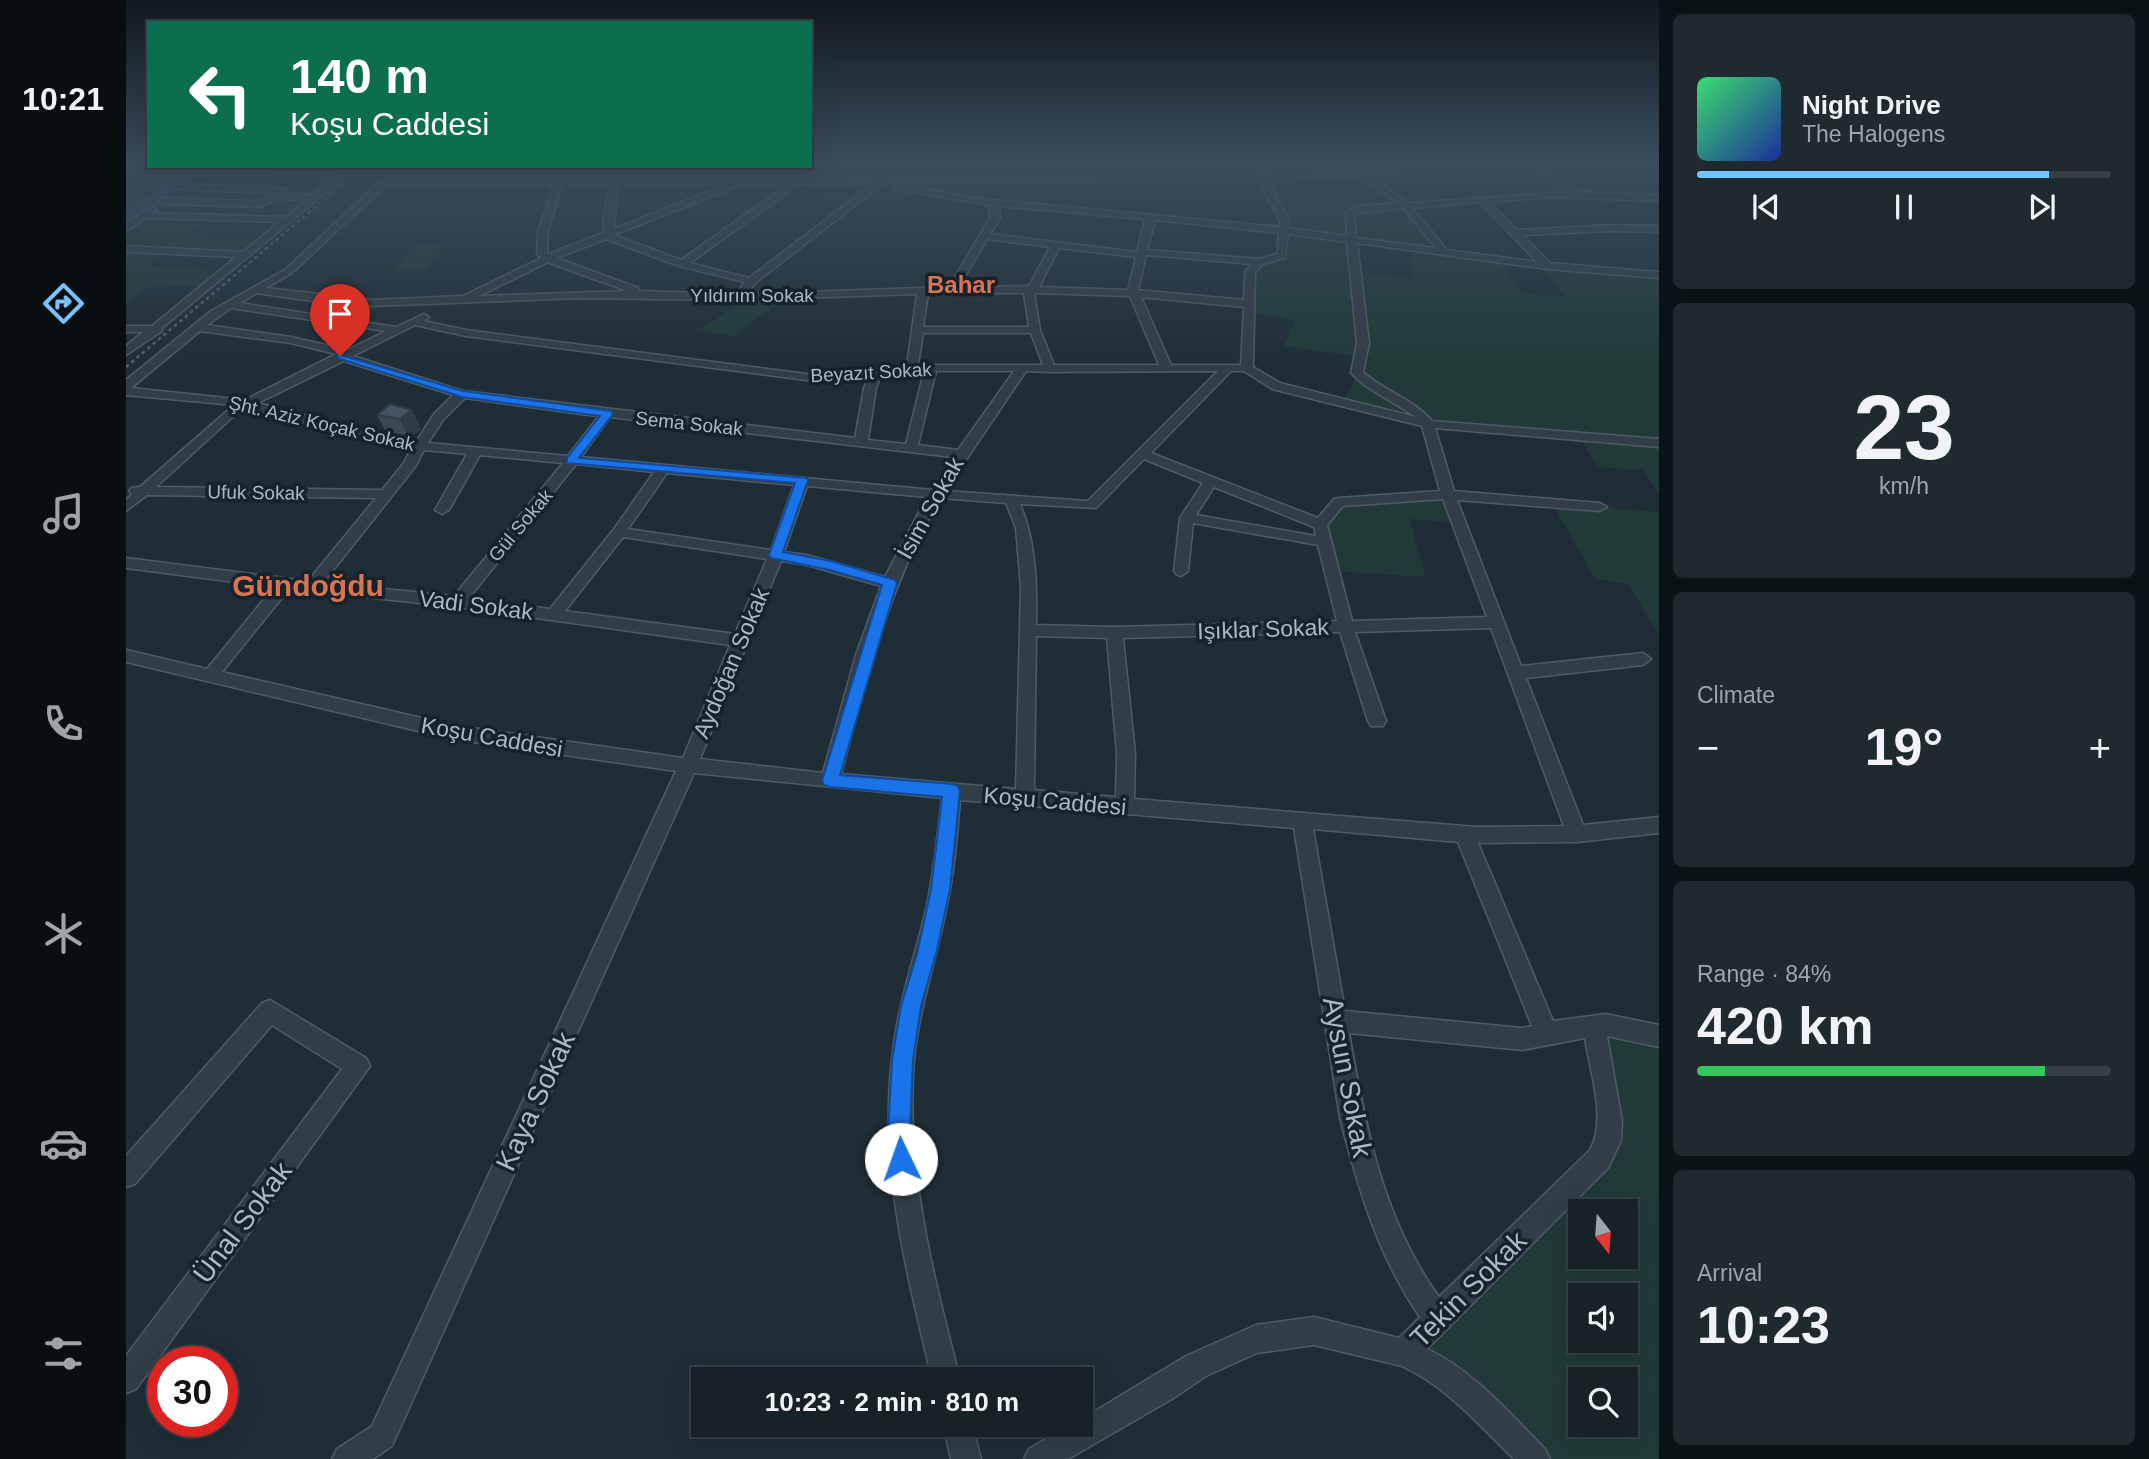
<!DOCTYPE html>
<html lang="en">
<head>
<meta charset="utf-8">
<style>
	body { margin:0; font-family:Helvetica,sans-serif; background:#1f2a30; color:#f1f3f6; height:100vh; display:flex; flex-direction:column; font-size:26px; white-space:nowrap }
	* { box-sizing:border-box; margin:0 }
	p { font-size:23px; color:#9ea4a8 }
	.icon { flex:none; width:38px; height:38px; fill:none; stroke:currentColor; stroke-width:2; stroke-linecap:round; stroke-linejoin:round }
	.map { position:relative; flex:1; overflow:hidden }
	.drawer { display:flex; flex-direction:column; gap:14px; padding:14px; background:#0c1316; width:490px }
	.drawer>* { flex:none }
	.top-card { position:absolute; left:21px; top:21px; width:665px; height:147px; border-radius:0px; box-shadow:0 7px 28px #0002,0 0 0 2px #353f45; background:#0b6e4f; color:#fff; overflow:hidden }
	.needle { width:46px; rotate:163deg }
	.tools { position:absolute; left:1442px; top:1199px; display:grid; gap:14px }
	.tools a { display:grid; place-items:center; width:70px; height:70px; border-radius:0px; background:#162228; box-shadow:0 7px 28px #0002,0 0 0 2px #353f45; font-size:35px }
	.speed { position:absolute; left:21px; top:1346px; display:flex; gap:14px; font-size:35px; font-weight:700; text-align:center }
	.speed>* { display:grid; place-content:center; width:91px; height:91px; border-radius:50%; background:#162228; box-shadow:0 7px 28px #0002,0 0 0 2px #353f45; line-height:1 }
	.speed .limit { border:10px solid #d22; background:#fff; color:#111 }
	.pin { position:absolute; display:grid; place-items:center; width:60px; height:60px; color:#fff; margin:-72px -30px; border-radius:50% 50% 50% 0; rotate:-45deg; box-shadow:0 0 7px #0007 }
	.pin .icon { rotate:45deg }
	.me { position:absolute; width:77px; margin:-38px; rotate:357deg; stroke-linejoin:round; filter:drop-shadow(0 0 5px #0008) }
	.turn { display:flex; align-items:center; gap:24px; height:147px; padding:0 28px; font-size:32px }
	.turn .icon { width:91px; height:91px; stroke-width:2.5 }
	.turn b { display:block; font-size:49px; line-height:60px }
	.big { font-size:52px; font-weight:600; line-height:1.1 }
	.drawer .widget { flex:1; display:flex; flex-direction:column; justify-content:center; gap:10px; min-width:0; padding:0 24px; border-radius:10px; background:#1f2a30 }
	.drawer .dial { align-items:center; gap:0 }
	.dial b { font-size:91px; line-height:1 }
	.song { display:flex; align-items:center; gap:21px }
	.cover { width:84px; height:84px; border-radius:10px; background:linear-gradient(135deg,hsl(140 70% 55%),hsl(230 70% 35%)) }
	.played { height:7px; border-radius:4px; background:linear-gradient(90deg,#76c3fe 85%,#353f45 85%) }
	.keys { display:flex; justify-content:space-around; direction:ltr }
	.heat { display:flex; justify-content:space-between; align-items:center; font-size:38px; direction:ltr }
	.charge { height:10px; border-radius:5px; background:linear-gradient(90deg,#34c759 84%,#353f45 0) }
	.trip { position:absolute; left:565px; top:1367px; width:402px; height:70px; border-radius:0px; background:#162228; box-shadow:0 7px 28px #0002,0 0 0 2px #353f45; font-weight:600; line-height:70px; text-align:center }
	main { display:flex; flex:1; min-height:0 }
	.tabs { display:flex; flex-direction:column; width:126px; justify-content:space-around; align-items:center; background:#090e10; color:#9ea4a8 }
	.tabs .icon { width:49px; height:49px }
	.tabs .active { color:#76c3fe }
	.tabs b { font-size:32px; color:#f1f3f6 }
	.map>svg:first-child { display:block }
</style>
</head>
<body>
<main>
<nav class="tabs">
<b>10:21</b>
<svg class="icon active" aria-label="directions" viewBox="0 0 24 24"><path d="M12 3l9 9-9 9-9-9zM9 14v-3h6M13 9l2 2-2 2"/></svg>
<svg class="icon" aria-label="music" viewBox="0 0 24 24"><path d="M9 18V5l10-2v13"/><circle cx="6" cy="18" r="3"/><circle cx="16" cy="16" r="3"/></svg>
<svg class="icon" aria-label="phone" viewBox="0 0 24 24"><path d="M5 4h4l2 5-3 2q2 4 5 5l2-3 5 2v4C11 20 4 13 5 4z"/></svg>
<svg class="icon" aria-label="climate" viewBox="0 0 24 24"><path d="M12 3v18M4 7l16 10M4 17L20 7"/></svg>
<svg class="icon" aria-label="car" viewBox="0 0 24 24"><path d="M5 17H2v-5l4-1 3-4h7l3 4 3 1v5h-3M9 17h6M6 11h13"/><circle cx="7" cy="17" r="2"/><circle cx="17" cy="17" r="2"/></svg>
<svg class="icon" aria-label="filters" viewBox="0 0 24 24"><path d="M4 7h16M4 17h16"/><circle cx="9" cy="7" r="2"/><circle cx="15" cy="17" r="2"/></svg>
</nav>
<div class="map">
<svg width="1533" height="1459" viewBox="0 0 1533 1459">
	<rect width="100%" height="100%" fill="#1e2d36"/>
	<!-- green -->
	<path fill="#213a37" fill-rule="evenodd" d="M49 166H62L0 212V177L31 174Z
		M82 166 20 214 45 216 36 223 73 224 57 236 138 240 120 255 41 252 22 265 99 272 82 286 22 287 0 304V223L74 168Z
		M1209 175 1254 208 1280 206 1319 253 1374 260 1397 294 1438 296 1415 265 1530 275 1533 279V494L1517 470 1472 467 1453 437 1319 426 1217 403 1231 373 1234 357 1158 346 1169 321 1123 311 1129 265 1153 258 1159 220 1145 198 1141 178ZM1226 242 1283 249 1289 279 1230 272Z
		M289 245H319L298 271H267Z
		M649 296V305L606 337 573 329 627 297Z
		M1322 495 1332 523 1283 519 1300 577 1206 571 1194 524 1213 502Z
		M1426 503 1533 512V635L1502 584 1469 579Z
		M1468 1025 1533 1036V1459H1409L1291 1358 1473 1159ZM1454 1211H1500V1256H1454ZM1454 1295H1500V1340H1454ZM1454 1379H1500V1424H1454Z"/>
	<!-- water -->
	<path fill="#2e4a5d" d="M62 166H76L0 223V212Z"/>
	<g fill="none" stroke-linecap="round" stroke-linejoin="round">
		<defs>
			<path id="minor" d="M698 163H711L669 179 1108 176 1136 175V163H1144V175L1373 163 1243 175 1282 203 1442 192 1395 163H1406L1454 192 1533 195V201L1426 197 1363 202 1391 230 1486 225 1533 226V232L1486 231 1397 235 1424 263 1533 272V278L1421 269 1231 243 1243 343 1237 372C1258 391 1287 399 1306 421L1533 439V447L1309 428 1328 491 1474 503 1481 507 1474 511 1331 500 1395 666 1517 653 1525 659 1517 665 1400 678 1457 825 1533 817V833L1451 842 1352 843 1427 1021 1480 1014 1533 1025V1047L1481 1036 1496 1121 1495 1140 1482 1168 1301 1349C1348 1371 1383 1413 1419 1449L1424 1459H1388C1353 1425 1321 1387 1276 1366L1188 1345 1131 1353 1080 1376 1046 1399 942 1459H898L903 1449 945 1424H956V1419L1060 1356 1130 1325 1188 1317 1273 1338 1294 1317C1252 1257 1232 1187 1214 1118L1168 828 834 800C831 837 828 874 820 910 810 960 793 1009 788 1060 779 1169 807 1274 834 1379H806C781 1274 753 1168 766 1059 771 1009 787 962 799 914 808 876 811 837 816 798L568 773 266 1446 247 1459H206L211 1449 246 1426 550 771 326 739 0 662V650L81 669 148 587 0 568V558L182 581 250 498 21 495 0 511V500L6 494 3 491 5 488 14 487 108 405 0 395V380L85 311 160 269 270 166H279L264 180 661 179 664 174ZM1233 176 1273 203 1234 206 1220 211 1221 236 1163 228C1164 210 1144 199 1144 180ZM1136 180C1136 199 1155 210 1154 227L848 198 772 184 769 189 864 205V218L823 287 621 294 629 283 758 183ZM748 183 623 278 564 263 657 196 666 184ZM484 184 477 221 479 232 423 254 421 253 422 230 436 185ZM492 184H601L488 229ZM609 184H657L651 192 555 260 488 235 609 187ZM428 185 412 230 411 254 415 258 337 296 246 300 140 288 166 273 259 186ZM1354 202 1411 262 1321 250 1286 208ZM873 206 1019 219 1011 252 864 234 874 218ZM1277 208 1310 248 1230 238 1228 214ZM1029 220 1153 233 1151 254 1134 259 1021 250ZM1162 234 1221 242 1231 343 1225 373 1238 385 1290 417 1154 383 1127 367 1129 273 1137 264 1159 258ZM480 239 553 266 619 282 610 294 512 291V288L431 258ZM861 239 924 247 903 286 833 287ZM933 248 1010 257 1002 290 913 287ZM1020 255 1126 264 1119 272 1118 300 1012 290ZM422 262 429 265 501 291 353 296ZM131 293 200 303 246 306 452 298 613 300 791 294 781 366 680 374 340 330 298 321 303 317 298 314 270 327 114 303ZM874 293H898L903 327H797L802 294ZM908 293 1004 296 1033 365H928L914 330ZM1015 297 1118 307 1115 365H1045ZM105 308 260 331 222 350 165 337 81 325ZM289 325 340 336 680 380 743 376 738 388 729 438 337 391 227 356ZM74 331 165 343 210 354 119 400 5 388ZM797 333H905L917 365H792ZM218 361 327 395 308 414 290 442 274 440 132 403ZM810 371H888L832 450 792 445ZM900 371 924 372 1092 371 962 501 819 491ZM1105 371H1118L1146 389 1296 426 1314 491 1213 498 1208 499 1192 518 1025 453ZM798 372 780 444 742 440 750 388 755 375ZM339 398 455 414 473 416 442 456 302 443 317 420ZM122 408 269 447 285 449 278 463 256 490 30 487 110 414ZM484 417 827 457 806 490 455 457ZM298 450 341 454 309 510 316 514 323 510 354 455 437 463 328 596 197 583 289 467ZM1018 459 1077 483 1054 518 1048 571 1050 574 1055 576 1062 571 1067 523 1192 545 1211 621 989 627 910 625C911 584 910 542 894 504L970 508ZM450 464 528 472 488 529 424 609 343 598ZM541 473 668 485 645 550 502 529ZM681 486 801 497 759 577 681 555 658 552ZM1088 487 1188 527 1190 536 1070 515ZM814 498 880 503 890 528 895 588 890 789 715 774C742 673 761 591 814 498ZM1317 499 1361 617 1226 621 1201 525 1217 506ZM497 537 641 559 609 634 439 611ZM655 561 681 565 755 586 730 655 697 773 574 759ZM163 589 332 607 604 645 557 758 326 725 96 672ZM1365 628 1438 826 1350 827 1008 799 1009 753 997 638 1214 632 1242 721 1245 726H1257L1260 721 1229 632ZM910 636 981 638 991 753 990 797 908 790ZM1187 829 1332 842 1406 1026 1396 1028 1219 1011ZM1223 1033 1396 1050 1459 1038C1464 1072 1481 1119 1464 1150L1313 1297C1257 1220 1239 1125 1223 1033Z
				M1528 163H1533V166Z
				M223 166H232L36 328V331L0 355V346L17 332H0V326H26L110 257 0 252V246L117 252 153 222 20 218 0 231V224L26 206 30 209 27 213 160 217 181 200 149 199 135 207 36 204 32 201 36 198 133 201 147 193 187 195 206 179 67 176 70 172 213 174Z
				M53 184 158 188 162 191 158 194 50 189Z
				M144 1000 240 1058 244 1066 10 1389 0 1393V1356L216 1069 146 1025 9 1184 0 1187V1156L136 1003Z
				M817 1424H846L855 1459H825Z"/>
		</defs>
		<!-- minor casing -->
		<use href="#minor" stroke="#4f5c65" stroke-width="3"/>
		<!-- minor -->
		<use href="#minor" fill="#313e47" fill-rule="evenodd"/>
		<!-- rail -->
		<path stroke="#53636f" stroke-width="2.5" stroke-dasharray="3.5 3.5" stroke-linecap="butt" d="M0 367 238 166"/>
	</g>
	<!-- wall -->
	<path fill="#3a4953" d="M286 410 295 429 283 439 261 434 251 415Z"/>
	<!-- shaded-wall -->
	<path fill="#2f3c44" d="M286 410 295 429 283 439 274 419Z"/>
	<!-- building -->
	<path fill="#435561" stroke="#2f3c44" stroke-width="2" d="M264 404 286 410 274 419 251 415Z"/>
	<!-- sky -->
	<linearGradient id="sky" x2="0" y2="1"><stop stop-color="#10191e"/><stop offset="0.44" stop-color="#3b4c5d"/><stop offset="1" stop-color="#3b4c5d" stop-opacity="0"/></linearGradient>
	<rect width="1533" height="368" fill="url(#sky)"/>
	<!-- route -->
	<path fill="#1a73e8" stroke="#114b97" stroke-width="2" d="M211 354 337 391 485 411 487 414 453 458 681 478 682 480 657 552 705 561 769 580 771 583 714 775 826 784 832 786 834 791 824 889 810 954 795 1006 787 1060 784 1132 787 1159 783 1167 775 1170 768 1167 762 1132 766 1060 775 1006 791 954 805 889 816 797 704 787 698 785 696 781 756 585 704 570 645 558 643 555 669 483 441 463V458L474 416 336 397 211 358Z"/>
	<g text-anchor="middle" stroke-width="7" stroke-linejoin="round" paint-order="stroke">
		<!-- far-street labels -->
		<g font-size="19" fill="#abb9c5" stroke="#17232b">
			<text x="626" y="302">Yıldırım Sokak</text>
			<text transform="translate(745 372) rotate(-3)" y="7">Beyazıt Sokak</text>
			<text transform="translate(196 423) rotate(13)" y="7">Şht. Aziz Koçak Sokak</text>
			<text transform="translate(563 423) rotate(6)" y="7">Sema Sokak</text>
			<text transform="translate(130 492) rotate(1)" y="7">Ufuk Sokak</text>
			<text transform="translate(394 525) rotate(-50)" y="7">Gül Sokak</text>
		</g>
		<!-- street labels -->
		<g font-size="23" fill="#abb9c5" stroke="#17232b">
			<text transform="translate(804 508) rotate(-61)" y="8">İsim Sokak</text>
			<text transform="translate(350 605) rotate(7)" y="8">Vadi Sokak</text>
			<text transform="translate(1137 629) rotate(-2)" y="8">Işıklar Sokak</text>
			<text transform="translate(605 663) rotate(-67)" y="8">Aydoğan Sokak</text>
			<text transform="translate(366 737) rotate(10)" y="8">Koşu Caddesi</text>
			<text transform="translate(929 801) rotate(5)" y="8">Koşu Caddesi</text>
		</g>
		<!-- far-district labels -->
		<g font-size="24" font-weight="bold" fill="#d97451" stroke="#17232b">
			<text x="835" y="293">Bahar</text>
		</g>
		<!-- near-street labels -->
		<g font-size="28" fill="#abb9c5" stroke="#17232b">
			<text transform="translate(1222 1077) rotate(79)" y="10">Aysun Sokak</text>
			<text transform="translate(409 1101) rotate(-65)" y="10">Kaya Sokak</text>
			<text transform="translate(116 1222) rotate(-53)" y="10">Ünal Sokak</text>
			<text transform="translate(1342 1289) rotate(-45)" y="10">Tekin Sokak</text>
		</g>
		<!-- district labels -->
		<g font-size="30" font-weight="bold" fill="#d97451" stroke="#17232b">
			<text x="182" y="596">Gündoğdu</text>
		</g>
	</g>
</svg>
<div class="tools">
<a><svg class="needle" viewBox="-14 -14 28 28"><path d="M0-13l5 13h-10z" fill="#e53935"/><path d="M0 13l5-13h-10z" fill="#9ea4a8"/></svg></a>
<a><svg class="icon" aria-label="sound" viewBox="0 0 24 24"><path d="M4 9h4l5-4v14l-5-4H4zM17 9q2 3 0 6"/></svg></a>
<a><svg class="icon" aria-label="search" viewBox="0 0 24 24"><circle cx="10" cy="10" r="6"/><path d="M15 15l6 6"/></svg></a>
</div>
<div class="speed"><div class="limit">30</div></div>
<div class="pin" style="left:214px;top:356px;background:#d93025"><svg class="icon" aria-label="arrive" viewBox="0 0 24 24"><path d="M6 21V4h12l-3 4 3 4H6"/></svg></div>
<svg class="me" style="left:775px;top:1159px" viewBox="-20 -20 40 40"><circle r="19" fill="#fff"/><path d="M0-13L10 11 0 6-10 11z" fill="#1a73e8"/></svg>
<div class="trip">10:23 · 2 min · 810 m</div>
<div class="top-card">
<div class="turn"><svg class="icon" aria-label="left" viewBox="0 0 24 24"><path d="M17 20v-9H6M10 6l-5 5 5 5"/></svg><div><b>140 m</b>Koşu Caddesi</div></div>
</div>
</div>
<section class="drawer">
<div class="widget">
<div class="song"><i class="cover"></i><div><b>Night Drive</b><p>The Halogens</p></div></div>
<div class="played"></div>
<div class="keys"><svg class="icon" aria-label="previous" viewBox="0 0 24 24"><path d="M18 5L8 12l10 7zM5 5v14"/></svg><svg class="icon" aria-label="pause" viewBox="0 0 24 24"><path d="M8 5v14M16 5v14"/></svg><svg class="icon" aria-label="next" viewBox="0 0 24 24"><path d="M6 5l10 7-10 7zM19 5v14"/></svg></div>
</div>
<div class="widget dial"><b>23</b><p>km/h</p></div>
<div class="widget"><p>Climate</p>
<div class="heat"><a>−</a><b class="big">19°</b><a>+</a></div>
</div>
<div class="widget"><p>Range · 84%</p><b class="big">420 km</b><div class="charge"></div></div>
<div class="widget"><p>Arrival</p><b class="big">10:23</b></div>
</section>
</main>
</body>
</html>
